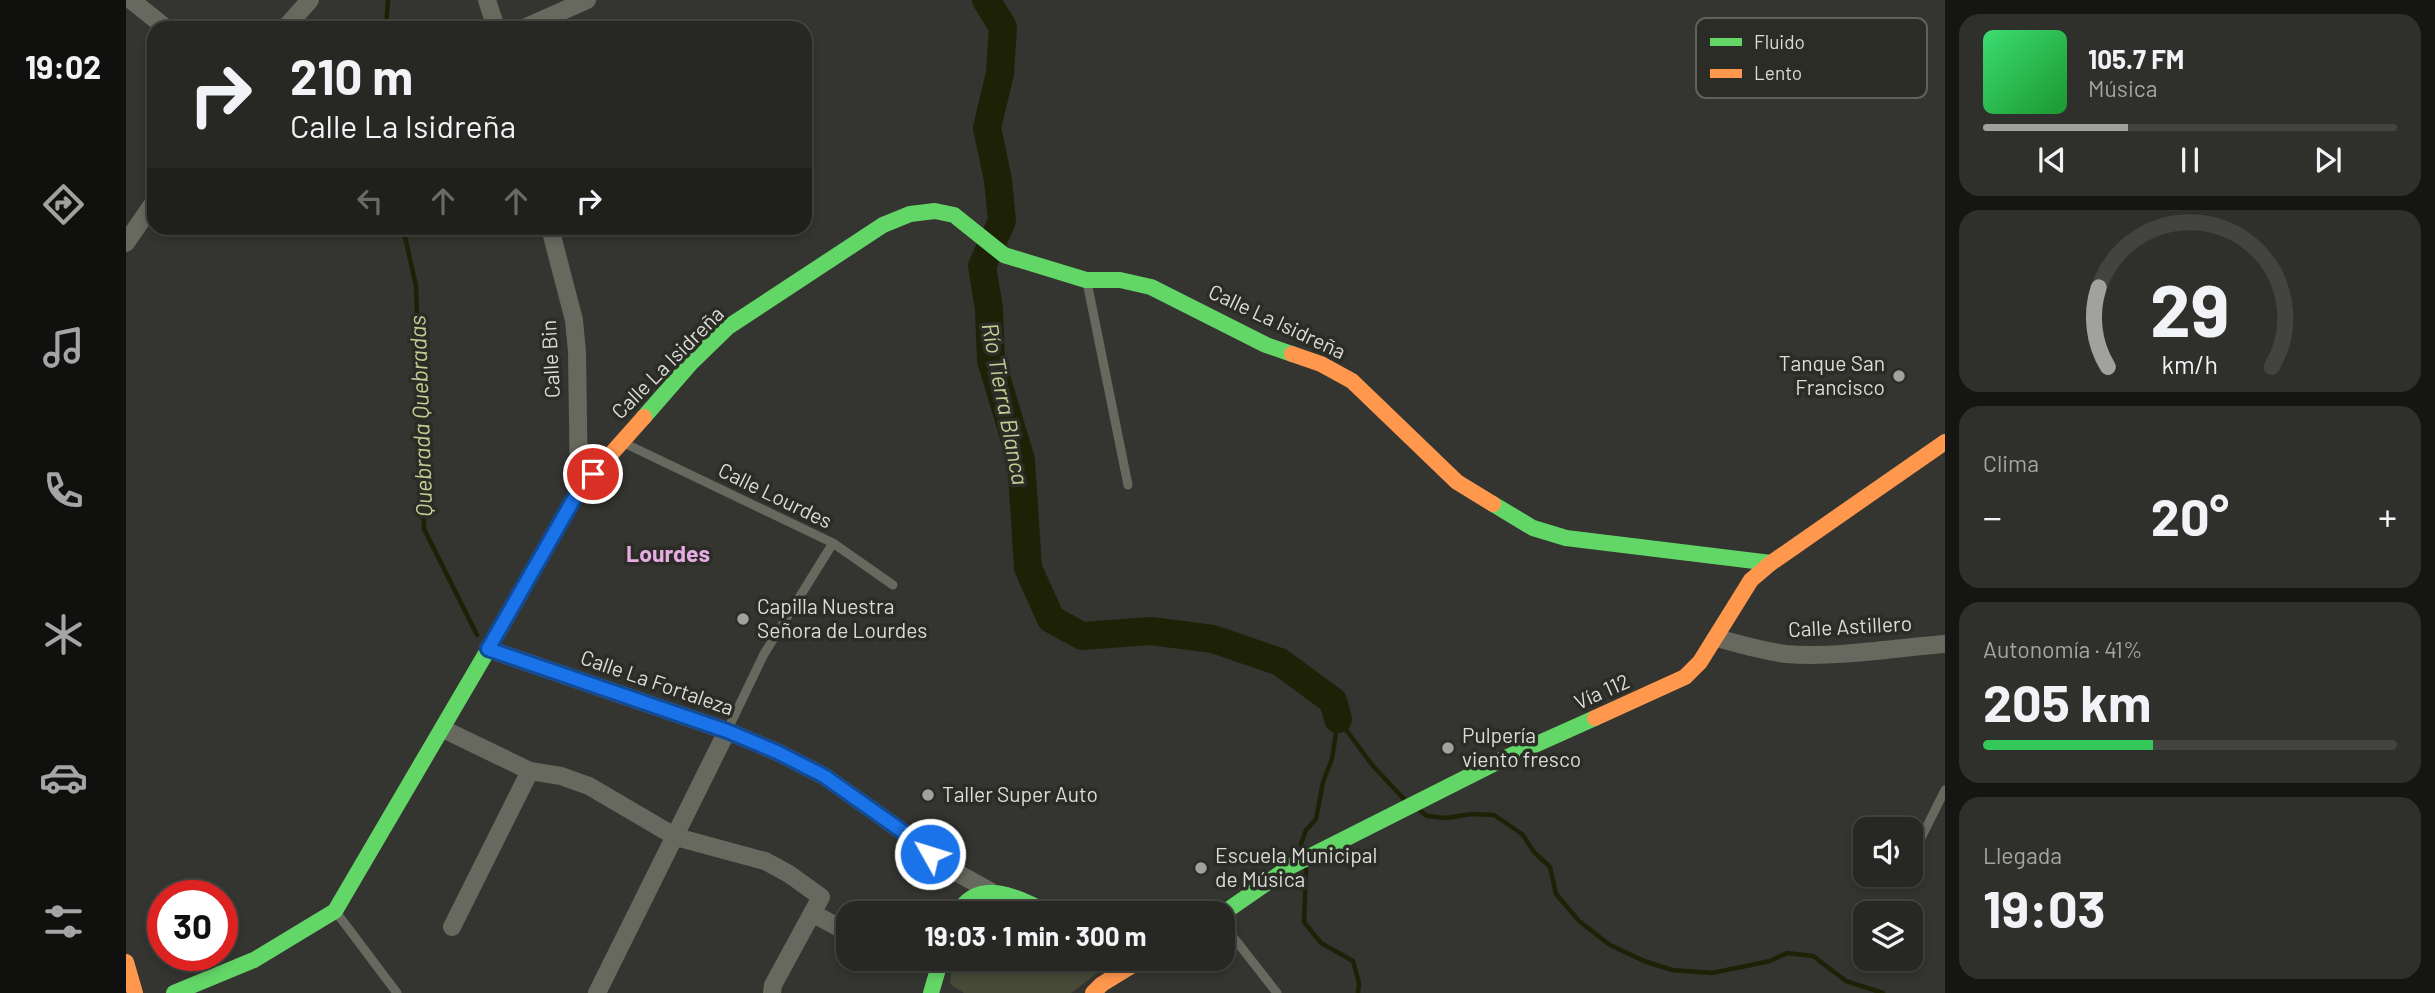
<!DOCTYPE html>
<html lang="es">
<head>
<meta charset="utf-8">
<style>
	body { margin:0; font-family:Barlow,sans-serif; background:#2f302c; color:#f1f3f6; height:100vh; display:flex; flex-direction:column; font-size:26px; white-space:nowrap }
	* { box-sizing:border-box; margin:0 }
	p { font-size:23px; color:#a4a6a6 }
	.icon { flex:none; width:38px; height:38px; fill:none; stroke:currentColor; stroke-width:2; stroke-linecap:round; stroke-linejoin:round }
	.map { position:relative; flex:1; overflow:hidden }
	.side { display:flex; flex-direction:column; gap:14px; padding:14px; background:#151614; width:490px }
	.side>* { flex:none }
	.guide { position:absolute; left:21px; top:21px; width:665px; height:214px; border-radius:21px; box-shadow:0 4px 10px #0003,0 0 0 2px #434441; background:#272824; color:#f1f3f6; overflow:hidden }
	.controls { position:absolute; left:1727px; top:817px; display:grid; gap:14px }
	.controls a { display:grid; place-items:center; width:70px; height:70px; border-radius:14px; background:#272824; box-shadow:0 4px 10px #0003,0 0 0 2px #434441; font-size:35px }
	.speed { position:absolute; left:21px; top:880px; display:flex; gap:14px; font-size:35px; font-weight:700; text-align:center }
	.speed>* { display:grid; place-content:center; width:91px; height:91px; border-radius:50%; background:#272824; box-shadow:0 4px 10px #0003,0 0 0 2px #434441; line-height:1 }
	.speed .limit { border:10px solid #d22; background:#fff; color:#111 }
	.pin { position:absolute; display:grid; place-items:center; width:60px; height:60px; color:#fff; margin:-30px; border:4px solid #fff; border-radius:50%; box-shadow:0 2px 7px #0007 }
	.me { position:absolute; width:77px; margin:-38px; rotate:309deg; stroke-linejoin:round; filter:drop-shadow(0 0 5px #0008) }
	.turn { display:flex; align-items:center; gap:24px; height:147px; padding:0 28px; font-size:32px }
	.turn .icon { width:91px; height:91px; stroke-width:2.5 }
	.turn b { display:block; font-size:49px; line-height:60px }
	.lanes { display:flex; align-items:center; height:66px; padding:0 28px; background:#0003; justify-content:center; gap:35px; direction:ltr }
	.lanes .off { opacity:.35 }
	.big { font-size:52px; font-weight:700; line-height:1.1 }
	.side .tile { flex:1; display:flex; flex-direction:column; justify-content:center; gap:10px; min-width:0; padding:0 24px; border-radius:21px; background:#2f302c }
	.side .dial { align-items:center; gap:0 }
	.dial svg { height:182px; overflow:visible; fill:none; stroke:#434441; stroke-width:7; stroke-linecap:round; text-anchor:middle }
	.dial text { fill:#f1f3f6; stroke:none }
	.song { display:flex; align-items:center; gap:21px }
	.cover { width:84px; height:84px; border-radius:10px; background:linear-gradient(135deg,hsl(140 70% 55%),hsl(130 70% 35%)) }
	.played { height:7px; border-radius:4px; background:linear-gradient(90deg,#a1a29d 35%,#434441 35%) }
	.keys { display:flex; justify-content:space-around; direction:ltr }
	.heat { display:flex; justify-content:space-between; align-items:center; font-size:38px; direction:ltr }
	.charge { height:10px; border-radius:5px; background:linear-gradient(90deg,#34c759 41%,#434441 0) }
	.trip { position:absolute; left:710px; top:901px; width:399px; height:70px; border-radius:21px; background:#272824; box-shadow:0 4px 10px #0003,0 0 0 2px #434441; font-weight:700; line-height:70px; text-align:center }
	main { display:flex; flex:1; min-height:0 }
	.tab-bar { display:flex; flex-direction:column; width:126px; justify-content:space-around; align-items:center; background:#10100e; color:#a4a6a6 }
	.tab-bar .icon { width:49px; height:49px }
	.tab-bar .active { color:#a1a29d }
	.tab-bar b { font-size:32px; color:#f1f3f6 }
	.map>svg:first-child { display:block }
</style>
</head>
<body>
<main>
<nav class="tab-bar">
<b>19:02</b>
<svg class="icon active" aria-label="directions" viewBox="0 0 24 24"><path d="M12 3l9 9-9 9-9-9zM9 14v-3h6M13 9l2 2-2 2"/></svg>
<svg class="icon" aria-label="music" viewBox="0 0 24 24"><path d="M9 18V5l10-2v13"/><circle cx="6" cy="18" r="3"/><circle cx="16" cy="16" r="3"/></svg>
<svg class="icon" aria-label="phone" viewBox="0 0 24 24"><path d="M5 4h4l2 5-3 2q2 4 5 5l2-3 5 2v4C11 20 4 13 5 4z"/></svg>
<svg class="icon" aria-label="climate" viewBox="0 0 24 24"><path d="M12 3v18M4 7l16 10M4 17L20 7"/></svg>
<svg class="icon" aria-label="car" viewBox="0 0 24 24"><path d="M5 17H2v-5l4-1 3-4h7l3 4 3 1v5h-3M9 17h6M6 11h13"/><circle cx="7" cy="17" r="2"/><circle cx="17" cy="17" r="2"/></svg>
<svg class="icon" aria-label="filters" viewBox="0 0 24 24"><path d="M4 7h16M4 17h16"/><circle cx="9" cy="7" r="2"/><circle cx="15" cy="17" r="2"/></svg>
</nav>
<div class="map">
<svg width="1819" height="993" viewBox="0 0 1819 993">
	<rect width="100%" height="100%" fill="#343530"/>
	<!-- green -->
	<path fill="#464a37" d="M827 959H978L980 962 978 968 945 993H838L824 984Z"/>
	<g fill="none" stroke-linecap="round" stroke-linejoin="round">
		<!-- stream -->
		<path stroke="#1d2207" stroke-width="4.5" d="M260 28 262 0
			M277 228 290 286 298 529 351 635
			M1212 719 1247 766 1278 799
			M1294 811 1301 816 1320 818 1346 814 1368 815 1396 834 1408 852 1424 867 1430 894 1453 921 1484 945 1518 961 1546 970 1586 973 1644 961 1661 953 1687 956 1720 981 1757 993
			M1176 850 1175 844 1180 830 1190 819 1197 782 1206 759 1212 720
			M1180 869 1178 922 1195 943 1227 961 1233 983 1232 993"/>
		<!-- river -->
		<path stroke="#1d2207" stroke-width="28" d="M860 0 877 27 874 73 861 128 872 180 876 221 856 266 863 309 865 360 895 460 902 568 925 619 956 636 1025 631 1087 639 1154 662 1207 701 1212 719"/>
		<!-- lane -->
		<path stroke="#67695f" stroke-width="9" d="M961 282 1002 485
			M496 442 707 543 767 585
			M601 731 638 654 707 543
			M1795 838 1819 790
			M210 912 271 993
			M1097 924 1151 993"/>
		<!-- street -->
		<path stroke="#67695f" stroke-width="18" d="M5 0 40 28
			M361 0 370 28
			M159 28 184 0
			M398 28 461 0
			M424 228 448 320 451 352 453 490
			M0 243 28 202
			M1591 638C1613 644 1636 651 1660 654 1712 658 1767 648 1819 644
			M362 649 601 731 651 752 698 776 773 829 819 866 864 891
			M317 729 404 771 435 776 463 786 550 837 639 861 663 874 695 897 647 985 646 993
			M686 913 723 933
			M326 927 404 771
			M471 993 601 731"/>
		<!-- fast -->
		<path stroke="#63d668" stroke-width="16" d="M518 417 565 363 602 327 757 225 784 214 809 211 828 215 878 255 960 280H994L1025 287 1140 345 1166 354
			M1367 504 1407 528 1440 538 1645 563
			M831 914C854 875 894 899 925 914
			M1096 914 1165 866 1377 759 1469 718
			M48 993 128 960 209 911 376 626
			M805 993 815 959"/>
		<!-- slow -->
		<path stroke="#ff974d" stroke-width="16" d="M1166 354 1195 364 1226 381 1331 482 1367 504
			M376 626 453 490 518 417
			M1469 718 1559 677 1574 662 1625 580 1645 563 1819 442
			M0 962 9 993
			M967 993 976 984 1017 959"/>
	</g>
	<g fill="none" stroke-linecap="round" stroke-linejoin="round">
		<defs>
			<path id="route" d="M467 474 453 490 362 649 601 731 651 752 698 776 773 829 804 854"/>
		</defs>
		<!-- route casing -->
		<use href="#route" stroke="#114b97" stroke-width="18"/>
		<!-- route -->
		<use href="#route" stroke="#1a73e8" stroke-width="12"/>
	</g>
	<!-- markers -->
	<g fill="#a1a29d" stroke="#2b2c25" stroke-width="2.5">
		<circle cx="1773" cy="376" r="7"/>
		<circle cx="617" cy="619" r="7"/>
		<circle cx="1322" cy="748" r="7"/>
		<circle cx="802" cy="795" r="7"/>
		<circle cx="1075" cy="868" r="7"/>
	</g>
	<g text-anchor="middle" stroke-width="7" stroke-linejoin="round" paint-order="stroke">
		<!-- street labels -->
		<g font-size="21" fill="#dbdcd7" stroke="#2b2c25">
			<text transform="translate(1151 322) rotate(25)" y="7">Calle La Isidreña</text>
			<text transform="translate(425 359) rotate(-93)" y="7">Calle Bin</text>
			<text transform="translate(542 363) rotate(-45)" y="7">Calle La Isidreña</text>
			<text transform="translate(649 496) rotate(26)" y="7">Calle Lourdes</text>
			<text transform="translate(1724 627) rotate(-3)" y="7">Calle Astillero</text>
			<text transform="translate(531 683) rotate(19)" y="7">Calle La Fortaleza</text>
			<text transform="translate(1476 692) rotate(-24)" y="7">Vía 112</text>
		</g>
		<!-- poi labels -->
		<g font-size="21" fill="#dbdcd7" stroke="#2b2c25" text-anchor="start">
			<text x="1759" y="371" text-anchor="end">Tanque San<tspan x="1759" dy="24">Francisco</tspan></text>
			<text x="631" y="614">Capilla Nuestra<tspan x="631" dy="24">Señora de Lourdes</tspan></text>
			<text x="1336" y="743">Pulpería<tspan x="1336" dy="24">viento fresco</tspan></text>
			<text x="816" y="802">Taller Super Auto</text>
			<text x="1089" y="863">Escuela Municipal<tspan x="1089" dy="24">de Música</tspan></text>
		</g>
		<!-- water labels -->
		<g font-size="23" font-style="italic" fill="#c1ce94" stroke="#2b2c25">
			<text transform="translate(879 404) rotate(79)" y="8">Río Tierra Blanca</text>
			<text transform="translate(295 416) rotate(-92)" y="8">Quebrada Quebradas</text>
		</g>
		<!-- neighbourhood labels -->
		<g font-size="23" font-weight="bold" fill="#e7ace4" stroke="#2b2c25">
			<text x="542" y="562">Lourdes</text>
		</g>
	</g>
	<!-- legend -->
	<rect x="1570" y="18" width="231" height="80" rx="10" fill="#2b2c25" stroke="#60615a" stroke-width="2"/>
	<rect x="1584" y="38" width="32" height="8" fill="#63d668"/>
	<rect x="1584" y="69" width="32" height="9" fill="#ff974d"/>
	<g font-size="19" fill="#dbdcd7">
		<text x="1628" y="49">Fluido</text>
		<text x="1628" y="80">Lento</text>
	</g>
</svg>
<div class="controls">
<a><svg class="icon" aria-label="sound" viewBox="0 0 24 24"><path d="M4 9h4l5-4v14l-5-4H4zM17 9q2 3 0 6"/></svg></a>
<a><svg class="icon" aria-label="layers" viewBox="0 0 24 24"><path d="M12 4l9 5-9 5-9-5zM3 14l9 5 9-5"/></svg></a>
</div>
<div class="speed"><div class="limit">30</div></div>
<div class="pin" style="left:467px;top:474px;background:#d93025"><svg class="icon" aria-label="arrive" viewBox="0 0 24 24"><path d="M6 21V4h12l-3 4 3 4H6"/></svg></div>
<svg class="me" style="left:804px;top:854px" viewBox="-20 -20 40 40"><circle r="17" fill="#1a73e8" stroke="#fff" stroke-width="3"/><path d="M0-11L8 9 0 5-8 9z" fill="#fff"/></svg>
<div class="trip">19:03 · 1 min · 300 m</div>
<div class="guide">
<div class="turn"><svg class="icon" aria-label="right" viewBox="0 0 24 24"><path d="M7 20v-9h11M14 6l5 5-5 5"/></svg><div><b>210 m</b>Calle La Isidreña</div></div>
<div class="lanes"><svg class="icon off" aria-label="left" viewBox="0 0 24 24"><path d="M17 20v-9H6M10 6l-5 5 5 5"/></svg><svg class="icon off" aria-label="ahead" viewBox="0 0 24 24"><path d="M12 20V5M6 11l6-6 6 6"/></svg><svg class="icon off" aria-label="ahead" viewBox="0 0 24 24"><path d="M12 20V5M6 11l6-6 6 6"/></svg><svg class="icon" aria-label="right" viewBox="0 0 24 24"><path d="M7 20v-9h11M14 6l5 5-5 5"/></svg></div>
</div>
</div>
<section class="side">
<div class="tile">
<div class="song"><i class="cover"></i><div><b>105.7 FM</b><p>Música</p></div></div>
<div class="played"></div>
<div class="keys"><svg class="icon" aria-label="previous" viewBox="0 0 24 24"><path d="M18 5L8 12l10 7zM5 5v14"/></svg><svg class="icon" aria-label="pause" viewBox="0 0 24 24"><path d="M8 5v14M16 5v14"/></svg><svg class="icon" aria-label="next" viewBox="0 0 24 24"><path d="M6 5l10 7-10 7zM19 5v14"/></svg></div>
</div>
<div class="tile dial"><svg viewBox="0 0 100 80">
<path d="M14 69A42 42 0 1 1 86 69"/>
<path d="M14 69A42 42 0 0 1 10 34" stroke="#a1a29d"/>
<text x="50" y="56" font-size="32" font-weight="700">29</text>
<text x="50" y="72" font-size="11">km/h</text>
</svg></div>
<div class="tile"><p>Clima</p>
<div class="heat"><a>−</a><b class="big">20°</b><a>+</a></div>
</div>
<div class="tile"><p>Autonomía · 41%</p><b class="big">205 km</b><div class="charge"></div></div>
<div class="tile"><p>Llegada</p><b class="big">19:03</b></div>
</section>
</main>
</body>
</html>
